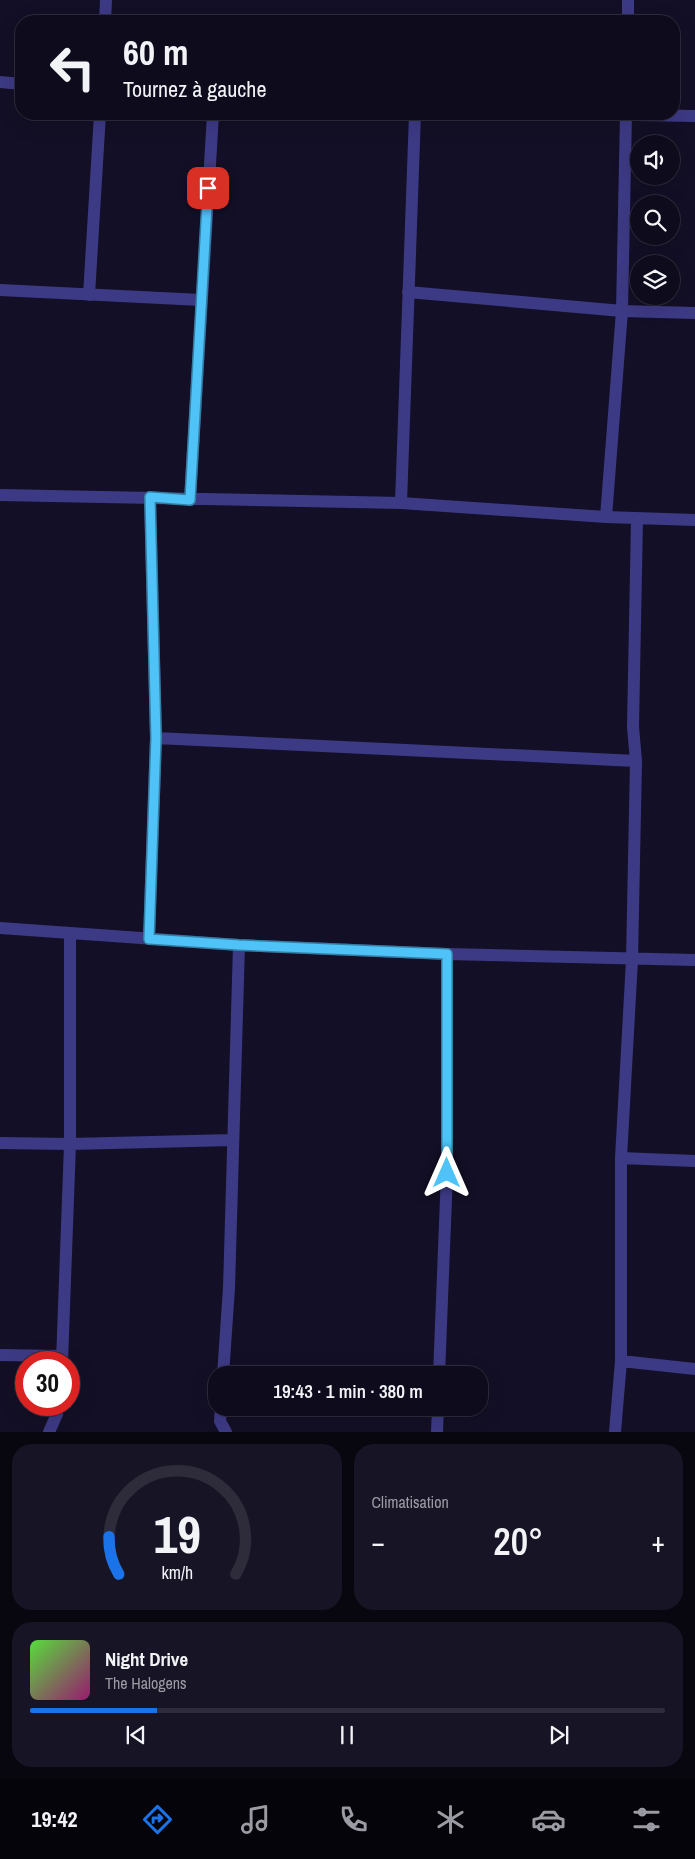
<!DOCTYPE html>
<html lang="fr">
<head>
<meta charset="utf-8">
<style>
	body { margin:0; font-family:"Archivo Narrow",sans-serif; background:#171425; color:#f1f3f6; height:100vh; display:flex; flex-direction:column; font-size:19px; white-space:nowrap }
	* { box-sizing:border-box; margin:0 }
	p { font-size:16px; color:#9b9ba3 }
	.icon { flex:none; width:28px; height:28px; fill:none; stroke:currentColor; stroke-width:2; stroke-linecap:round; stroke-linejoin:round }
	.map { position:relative; height:1432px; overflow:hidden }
	.sheet { display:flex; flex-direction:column; gap:12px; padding:12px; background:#08060f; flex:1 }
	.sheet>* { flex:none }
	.banner { position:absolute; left:15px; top:15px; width:665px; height:105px; border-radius:20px; box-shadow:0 5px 20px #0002,0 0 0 1px #2e2b3b; background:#0e0b1c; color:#f1f3f6; overflow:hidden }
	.controls { position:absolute; left:630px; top:135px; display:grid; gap:10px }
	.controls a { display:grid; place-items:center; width:50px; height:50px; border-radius:50%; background:#0e0b1c; box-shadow:0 5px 20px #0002,0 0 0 1px #2e2b3b; font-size:25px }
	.speed { position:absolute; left:15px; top:1351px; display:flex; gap:10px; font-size:25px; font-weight:700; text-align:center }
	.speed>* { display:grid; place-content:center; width:65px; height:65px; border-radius:50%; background:#0e0b1c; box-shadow:0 5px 20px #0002,0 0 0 1px #2e2b3b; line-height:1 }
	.speed .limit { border:8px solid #d22; background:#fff; color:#111 }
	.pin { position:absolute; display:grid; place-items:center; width:42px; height:42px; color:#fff; margin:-21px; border-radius:10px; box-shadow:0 2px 8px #0006 }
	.me { position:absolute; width:55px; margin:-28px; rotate:0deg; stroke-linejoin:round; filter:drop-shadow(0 0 4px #0008) }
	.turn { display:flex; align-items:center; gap:18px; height:105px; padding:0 25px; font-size:22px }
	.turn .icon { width:65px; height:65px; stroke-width:2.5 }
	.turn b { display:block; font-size:35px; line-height:42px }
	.big { font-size:38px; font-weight:600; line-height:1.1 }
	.sheet .tile { flex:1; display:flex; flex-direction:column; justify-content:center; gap:8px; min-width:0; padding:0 18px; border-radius:20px; background:#171425 }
	.sheet .dial { align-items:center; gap:0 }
	.dial svg { height:130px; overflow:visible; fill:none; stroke:#2e2b3b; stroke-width:7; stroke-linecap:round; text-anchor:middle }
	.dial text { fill:#f1f3f6; stroke:none }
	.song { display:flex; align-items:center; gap:15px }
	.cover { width:60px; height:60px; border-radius:8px; background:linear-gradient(135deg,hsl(110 70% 55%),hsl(320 70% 35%)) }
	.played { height:5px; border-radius:2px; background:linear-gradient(90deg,#1a73e8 20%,#2e2b3b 20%) }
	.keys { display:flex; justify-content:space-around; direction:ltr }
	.heat { display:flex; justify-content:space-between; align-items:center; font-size:28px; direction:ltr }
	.sheet .tiles { flex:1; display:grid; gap:12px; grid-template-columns:1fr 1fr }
	.tile:last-child { grid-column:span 2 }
	.trip { position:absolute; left:208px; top:1366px; width:280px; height:50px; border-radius:20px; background:#0e0b1c; box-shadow:0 5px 20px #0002,0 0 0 1px #2e2b3b; font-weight:600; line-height:50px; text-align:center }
	.tabs { display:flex; height:80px; justify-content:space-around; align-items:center; background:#06040b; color:#9b9ba3 }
	.tabs .icon { width:35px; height:35px }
	.tabs .current { color:#1a73e8 }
	.tabs b { font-size:22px; color:#f1f3f6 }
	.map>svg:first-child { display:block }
</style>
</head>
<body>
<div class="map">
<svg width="695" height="1432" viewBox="0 0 695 1432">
	<rect width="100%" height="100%" fill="#130f26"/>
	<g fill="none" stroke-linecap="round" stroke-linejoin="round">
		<!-- minor -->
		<path stroke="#3d3a85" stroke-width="12" d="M105 21 106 0
			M628 21V0
			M0 82 21 84
			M582 114 695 116
			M0 290 201 300
			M408 292 622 311 695 313
			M89 295 100 114
			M0 495 401 503 606 517 695 520
			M190 500 213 114
			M401 503 415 114
			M606 517 622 311 626 114
			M156 738 636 761
			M0 928 239 945 447 954 695 960
			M149 939 156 738 150 497
			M0 1143 70 1144 233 1140
			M621 1158 695 1161
			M0 1355 62 1356
			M621 1361 695 1369
			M62 1362 70 1144V933
			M223 1375 229 1288 239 945
			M439 1375 447 1173V954
			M221 1408 220 1421 226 1432
			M49 1432 57 1414 58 1405
			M437 1432 438 1408
			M615 1432 621 1361V1158L632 960 636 761 633 727 637 519"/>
	</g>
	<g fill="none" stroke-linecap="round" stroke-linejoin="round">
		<defs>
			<path id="route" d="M208 188 190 500 150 497 156 738 149 939 239 945 447 954V1173"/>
		</defs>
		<!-- route casing -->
		<use href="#route" stroke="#337fa1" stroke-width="12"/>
		<!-- route -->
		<use href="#route" stroke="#4fc3f7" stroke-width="9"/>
	</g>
</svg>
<div class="controls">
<a><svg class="icon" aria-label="sound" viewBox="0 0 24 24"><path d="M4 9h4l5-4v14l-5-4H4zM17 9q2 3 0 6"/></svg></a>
<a><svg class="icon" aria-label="search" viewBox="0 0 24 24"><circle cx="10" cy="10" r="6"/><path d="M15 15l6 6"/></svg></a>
<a><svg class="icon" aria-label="layers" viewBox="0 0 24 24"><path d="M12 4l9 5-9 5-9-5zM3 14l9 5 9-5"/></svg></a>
</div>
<div class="speed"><div class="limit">30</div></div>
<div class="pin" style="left:208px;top:188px;background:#d93025"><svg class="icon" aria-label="arrive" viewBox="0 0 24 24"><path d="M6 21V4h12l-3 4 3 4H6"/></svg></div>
<svg class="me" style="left:447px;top:1173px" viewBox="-20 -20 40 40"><path d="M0-17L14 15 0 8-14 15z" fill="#4fc3f7" stroke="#fff" stroke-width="4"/></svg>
<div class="trip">19:43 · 1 min · 380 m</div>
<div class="banner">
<div class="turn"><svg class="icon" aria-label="left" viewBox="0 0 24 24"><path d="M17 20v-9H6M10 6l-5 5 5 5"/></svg><div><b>60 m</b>Tournez à gauche</div></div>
</div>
</div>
<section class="sheet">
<div class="tiles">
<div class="tile dial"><svg viewBox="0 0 100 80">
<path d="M14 69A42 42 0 1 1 86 69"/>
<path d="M14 69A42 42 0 0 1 8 46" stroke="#1a73e8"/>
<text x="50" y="56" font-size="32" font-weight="700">19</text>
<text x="50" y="72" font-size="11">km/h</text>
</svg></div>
<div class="tile"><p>Climatisation</p>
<div class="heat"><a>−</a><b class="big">20°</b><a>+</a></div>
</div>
<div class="tile">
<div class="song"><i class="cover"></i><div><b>Night Drive</b><p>The Halogens</p></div></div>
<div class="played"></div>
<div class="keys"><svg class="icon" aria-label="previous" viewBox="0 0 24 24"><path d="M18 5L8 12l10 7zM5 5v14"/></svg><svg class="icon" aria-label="pause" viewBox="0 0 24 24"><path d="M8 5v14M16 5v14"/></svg><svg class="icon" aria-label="next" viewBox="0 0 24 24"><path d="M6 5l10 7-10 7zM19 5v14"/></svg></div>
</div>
</div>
</section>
<nav class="tabs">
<b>19:42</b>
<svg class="icon current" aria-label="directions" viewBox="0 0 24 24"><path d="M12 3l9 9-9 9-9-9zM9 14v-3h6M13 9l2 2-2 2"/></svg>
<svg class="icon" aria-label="music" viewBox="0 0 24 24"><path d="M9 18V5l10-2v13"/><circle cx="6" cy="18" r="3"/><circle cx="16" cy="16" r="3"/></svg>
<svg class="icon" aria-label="phone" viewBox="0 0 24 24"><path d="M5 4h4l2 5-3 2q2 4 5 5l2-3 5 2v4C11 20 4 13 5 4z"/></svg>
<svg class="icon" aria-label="climate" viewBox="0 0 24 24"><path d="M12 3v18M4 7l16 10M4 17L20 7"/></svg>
<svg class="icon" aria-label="car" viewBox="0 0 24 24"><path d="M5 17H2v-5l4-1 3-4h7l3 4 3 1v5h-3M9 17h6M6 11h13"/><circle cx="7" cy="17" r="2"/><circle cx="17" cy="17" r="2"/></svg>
<svg class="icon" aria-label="filters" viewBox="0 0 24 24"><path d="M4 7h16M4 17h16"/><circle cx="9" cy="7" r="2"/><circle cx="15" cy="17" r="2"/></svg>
</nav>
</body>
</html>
